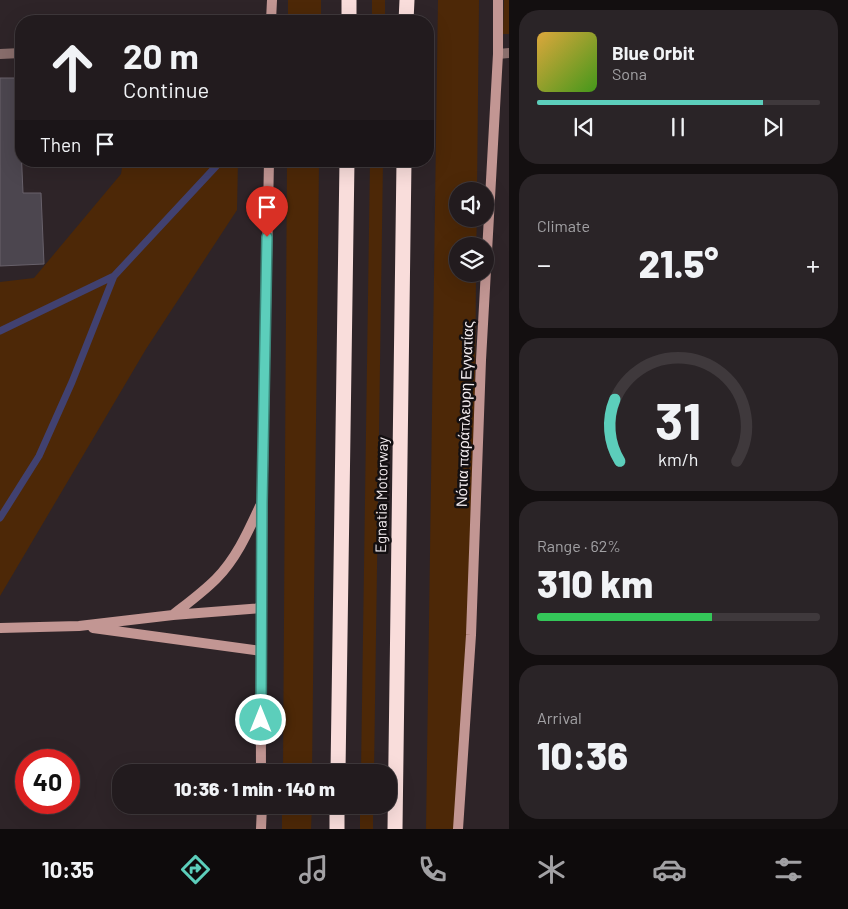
<!DOCTYPE html>
<html lang="en">
<head>
<meta charset="utf-8">
<style>
	body { margin:0; font-family:Barlow,sans-serif; background:#2a2427; color:#f1f3f6; height:100vh; display:flex; flex-direction:column; font-size:19px; white-space:nowrap }
	* { box-sizing:border-box; margin:0 }
	p { font-size:16px; color:#a2a1a4 }
	.icon { flex:none; width:28px; height:28px; fill:none; stroke:currentColor; stroke-width:2; stroke-linecap:round; stroke-linejoin:round }
	.map { position:relative; flex:1; overflow:hidden }
	.panel { display:flex; flex-direction:column; gap:10px; padding:10px; background:#130f10; width:339px }
	.panel>* { flex:none }
	.guide { position:absolute; left:15px; top:15px; width:419px; height:152px; border-radius:20px; box-shadow:0 5px 20px #0002,0 0 0 1px #3f393c; background:#221b1e; color:#f1f3f6; overflow:hidden }
	.tools { position:absolute; left:449px; top:182px; display:grid; gap:10px }
	.tools a { display:grid; place-items:center; width:45px; height:45px; border-radius:50%; background:#221b1e; box-shadow:0 5px 20px #0002,0 0 0 1px #3f393c; font-size:25px }
	.speed { position:absolute; left:15px; top:749px; display:flex; gap:10px; font-size:25px; font-weight:700; text-align:center }
	.speed>* { display:grid; place-content:center; width:65px; height:65px; border-radius:50%; background:#221b1e; box-shadow:0 5px 20px #0002,0 0 0 1px #3f393c; line-height:1 }
	.speed .limit { border:8px solid #d22; background:#fff; color:#111 }
	.pin { position:absolute; display:grid; place-items:center; width:42px; height:42px; color:#fff; margin:-51px -21px; border-radius:50% 50% 50% 0; rotate:-45deg; box-shadow:0 0 5px #0007 }
	.pin .icon { rotate:45deg }
	.me { position:absolute; width:55px; margin:-28px; rotate:0deg; stroke-linejoin:round; filter:drop-shadow(0 0 4px #0008) }
	.turn { display:flex; align-items:center; gap:18px; height:105px; padding:0 25px; font-size:22px }
	.turn .icon { width:65px; height:65px; stroke-width:2.5 }
	.turn b { display:block; font-size:35px; line-height:42px }
	.then { display:flex; align-items:center; height:48px; padding:0 25px; background:#0003; gap:10px; font-size:19px }
	.big { font-size:38px; font-weight:800; line-height:1.1 }
	.panel .tile { flex:1; display:flex; flex-direction:column; justify-content:center; gap:8px; min-width:0; padding:0 18px; border-radius:20px; background:#2a2427 }
	.panel .dial { align-items:center; gap:0 }
	.dial svg { height:130px; overflow:visible; fill:none; stroke:#3f393c; stroke-width:7; stroke-linecap:round; text-anchor:middle }
	.dial text { fill:#f1f3f6; stroke:none }
	.song { display:flex; align-items:center; gap:15px }
	.cover { width:60px; height:60px; border-radius:8px; background:linear-gradient(135deg,hsl(40 70% 55%),hsl(100 70% 35%)) }
	.played { height:5px; border-radius:2px; background:linear-gradient(90deg,#5ccebb 80%,#3f393c 80%) }
	.keys { display:flex; justify-content:space-around; direction:ltr }
	.heat { display:flex; justify-content:space-between; align-items:center; font-size:28px; direction:ltr }
	.charge { height:8px; border-radius:4px; background:linear-gradient(90deg,#34c759 62%,#3f393c 0) }
	.trip { position:absolute; left:112px; top:764px; width:285px; height:50px; border-radius:20px; background:#221b1e; box-shadow:0 5px 20px #0002,0 0 0 1px #3f393c; font-weight:800; line-height:50px; text-align:center }
	.tabs { display:flex; height:80px; justify-content:space-around; align-items:center; background:#0e0b0c; color:#a2a1a4 }
	.tabs .icon { width:35px; height:35px }
	.tabs .selected { color:#5ccebb }
	.tabs b { font-size:22px; color:#f1f3f6 }
	main { display:flex; flex:1; min-height:0 }
	.map>svg:first-child { display:block }
</style>
</head>
<body>
<main>
<div class="map">
<svg width="510" height="829" viewBox="0 0 510 829">
	<rect width="100%" height="100%" fill="#2e2428"/>
	<!-- green -->
	<path fill="#4d2807" d="M288 0H321V21H288Z
		M372 0H385V21H372Z
		M438 0H479L477 191H458V219H477L476 246H458V274H476L473 660 454 829H426Z
		M504 0H509V34H503Z
		M123 161H238L237 210 146 349 0 596V282L34 278 121 174Z
		M287 161H319L312 772H283Z
		M370 161H383L374 772H361Z
		M282 805H312L311 829H282Z
		M360 805H373V829H360Z"/>
	<g fill="none" stroke-linecap="round" stroke-linejoin="round">
		<!-- stream -->
		<path stroke="#414170" stroke-width="7" d="M0 331 114 276 221 161
			M0 518 39 456 72 382 114 276"/>
	</g>
	<!-- building -->
	<path fill="#4c464f" stroke="#68616b" d="M0 78H18L23 193H41L44 264 0 266Z"/>
	<g fill="none" stroke-linecap="round" stroke-linejoin="round">
		<!-- street -->
		<path stroke="#896e6c" stroke-width="10" d="M0 54 21 53
			M498 54 510 53"/>
		<!-- secondary -->
		<path stroke="#c29693" stroke-width="10" d="M271 21 272 0
			M174 614C188 603 203 592 216 579 236 559 248 532 260 506
			M0 628 79 626 173 615 261 608
			M93 628 261 651
			M261 772C260 569 265 365 269 161
			M261 829 262 805
			M458 829 471 635 481 360 498 54V0"/>
		<!-- highway -->
		<path stroke="#f9dddb" stroke-width="15" d="M349 21V0
			M406 21 407 0
			M338 772 347 161
			M337 829V805
			M395 829 404 161"/>
	</g>
	<g fill="none" stroke-linecap="round" stroke-linejoin="round">
		<defs>
			<path id="route" d="M261 720 262 503 267 237"/>
		</defs>
		<!-- route casing -->
		<use href="#route" stroke="#3c867a" stroke-width="12"/>
		<!-- route -->
		<use href="#route" stroke="#5ccebb" stroke-width="9"/>
	</g>
	<g text-anchor="middle" stroke-width="5" stroke-linejoin="round" paint-order="stroke">
		<!-- street labels -->
		<g font-size="15" fill="#f3ecef" stroke="#130f11">
			<text transform="translate(465 414) rotate(-88)" y="5">Νότια παράπλευρη Εγνατίας</text>
			<text transform="translate(382 495) rotate(-89)" y="5">Egnatia Motorway</text>
		</g>
	</g>
</svg>
<div class="tools">
<a><svg class="icon" aria-label="sound" viewBox="0 0 24 24"><path d="M4 9h4l5-4v14l-5-4H4zM17 9q2 3 0 6"/></svg></a>
<a><svg class="icon" aria-label="layers" viewBox="0 0 24 24"><path d="M12 4l9 5-9 5-9-5zM3 14l9 5 9-5"/></svg></a>
</div>
<div class="speed"><div class="limit">40</div></div>
<div class="pin" style="left:267px;top:237px;background:#d93025"><svg class="icon" aria-label="arrive" viewBox="0 0 24 24"><path d="M6 21V4h12l-3 4 3 4H6"/></svg></div>
<svg class="me" style="left:261px;top:720px" viewBox="-20 -20 40 40"><circle r="17" fill="#5ccebb" stroke="#fff" stroke-width="3"/><path d="M0-11L8 9 0 5-8 9z" fill="#fff"/></svg>
<div class="trip">10:36 · 1 min · 140 m</div>
<div class="guide">
<div class="turn"><svg class="icon" aria-label="ahead" viewBox="0 0 24 24"><path d="M12 20V5M6 11l6-6 6 6"/></svg><div><b>20 m</b>Continue</div></div>
<div class="then">Then<svg class="icon" aria-label="arrive" viewBox="0 0 24 24"><path d="M6 21V4h12l-3 4 3 4H6"/></svg></div>
</div>
</div>
<section class="panel">
<div class="tile">
<div class="song"><i class="cover"></i><div><b>Blue Orbit</b><p>Sona</p></div></div>
<div class="played"></div>
<div class="keys"><svg class="icon" aria-label="previous" viewBox="0 0 24 24"><path d="M18 5L8 12l10 7zM5 5v14"/></svg><svg class="icon" aria-label="pause" viewBox="0 0 24 24"><path d="M8 5v14M16 5v14"/></svg><svg class="icon" aria-label="next" viewBox="0 0 24 24"><path d="M6 5l10 7-10 7zM19 5v14"/></svg></div>
</div>
<div class="tile"><p>Climate</p>
<div class="heat"><a>−</a><b class="big">21.5°</b><a>+</a></div>
</div>
<div class="tile dial"><svg viewBox="0 0 100 80">
<path d="M14 69A42 42 0 1 1 86 69"/>
<path d="M14 69A42 42 0 0 1 11 31" stroke="#5ccebb"/>
<text x="50" y="56" font-size="32" font-weight="700">31</text>
<text x="50" y="72" font-size="11">km/h</text>
</svg></div>
<div class="tile"><p>Range · 62%</p><b class="big">310 km</b><div class="charge"></div></div>
<div class="tile"><p>Arrival</p><b class="big">10:36</b></div>
</section>
</main>
<nav class="tabs">
<b>10:35</b>
<svg class="icon selected" aria-label="directions" viewBox="0 0 24 24"><path d="M12 3l9 9-9 9-9-9zM9 14v-3h6M13 9l2 2-2 2"/></svg>
<svg class="icon" aria-label="music" viewBox="0 0 24 24"><path d="M9 18V5l10-2v13"/><circle cx="6" cy="18" r="3"/><circle cx="16" cy="16" r="3"/></svg>
<svg class="icon" aria-label="phone" viewBox="0 0 24 24"><path d="M5 4h4l2 5-3 2q2 4 5 5l2-3 5 2v4C11 20 4 13 5 4z"/></svg>
<svg class="icon" aria-label="climate" viewBox="0 0 24 24"><path d="M12 3v18M4 7l16 10M4 17L20 7"/></svg>
<svg class="icon" aria-label="car" viewBox="0 0 24 24"><path d="M5 17H2v-5l4-1 3-4h7l3 4 3 1v5h-3M9 17h6M6 11h13"/><circle cx="7" cy="17" r="2"/><circle cx="17" cy="17" r="2"/></svg>
<svg class="icon" aria-label="filters" viewBox="0 0 24 24"><path d="M4 7h16M4 17h16"/><circle cx="9" cy="7" r="2"/><circle cx="15" cy="17" r="2"/></svg>
</nav>
</body>
</html>
